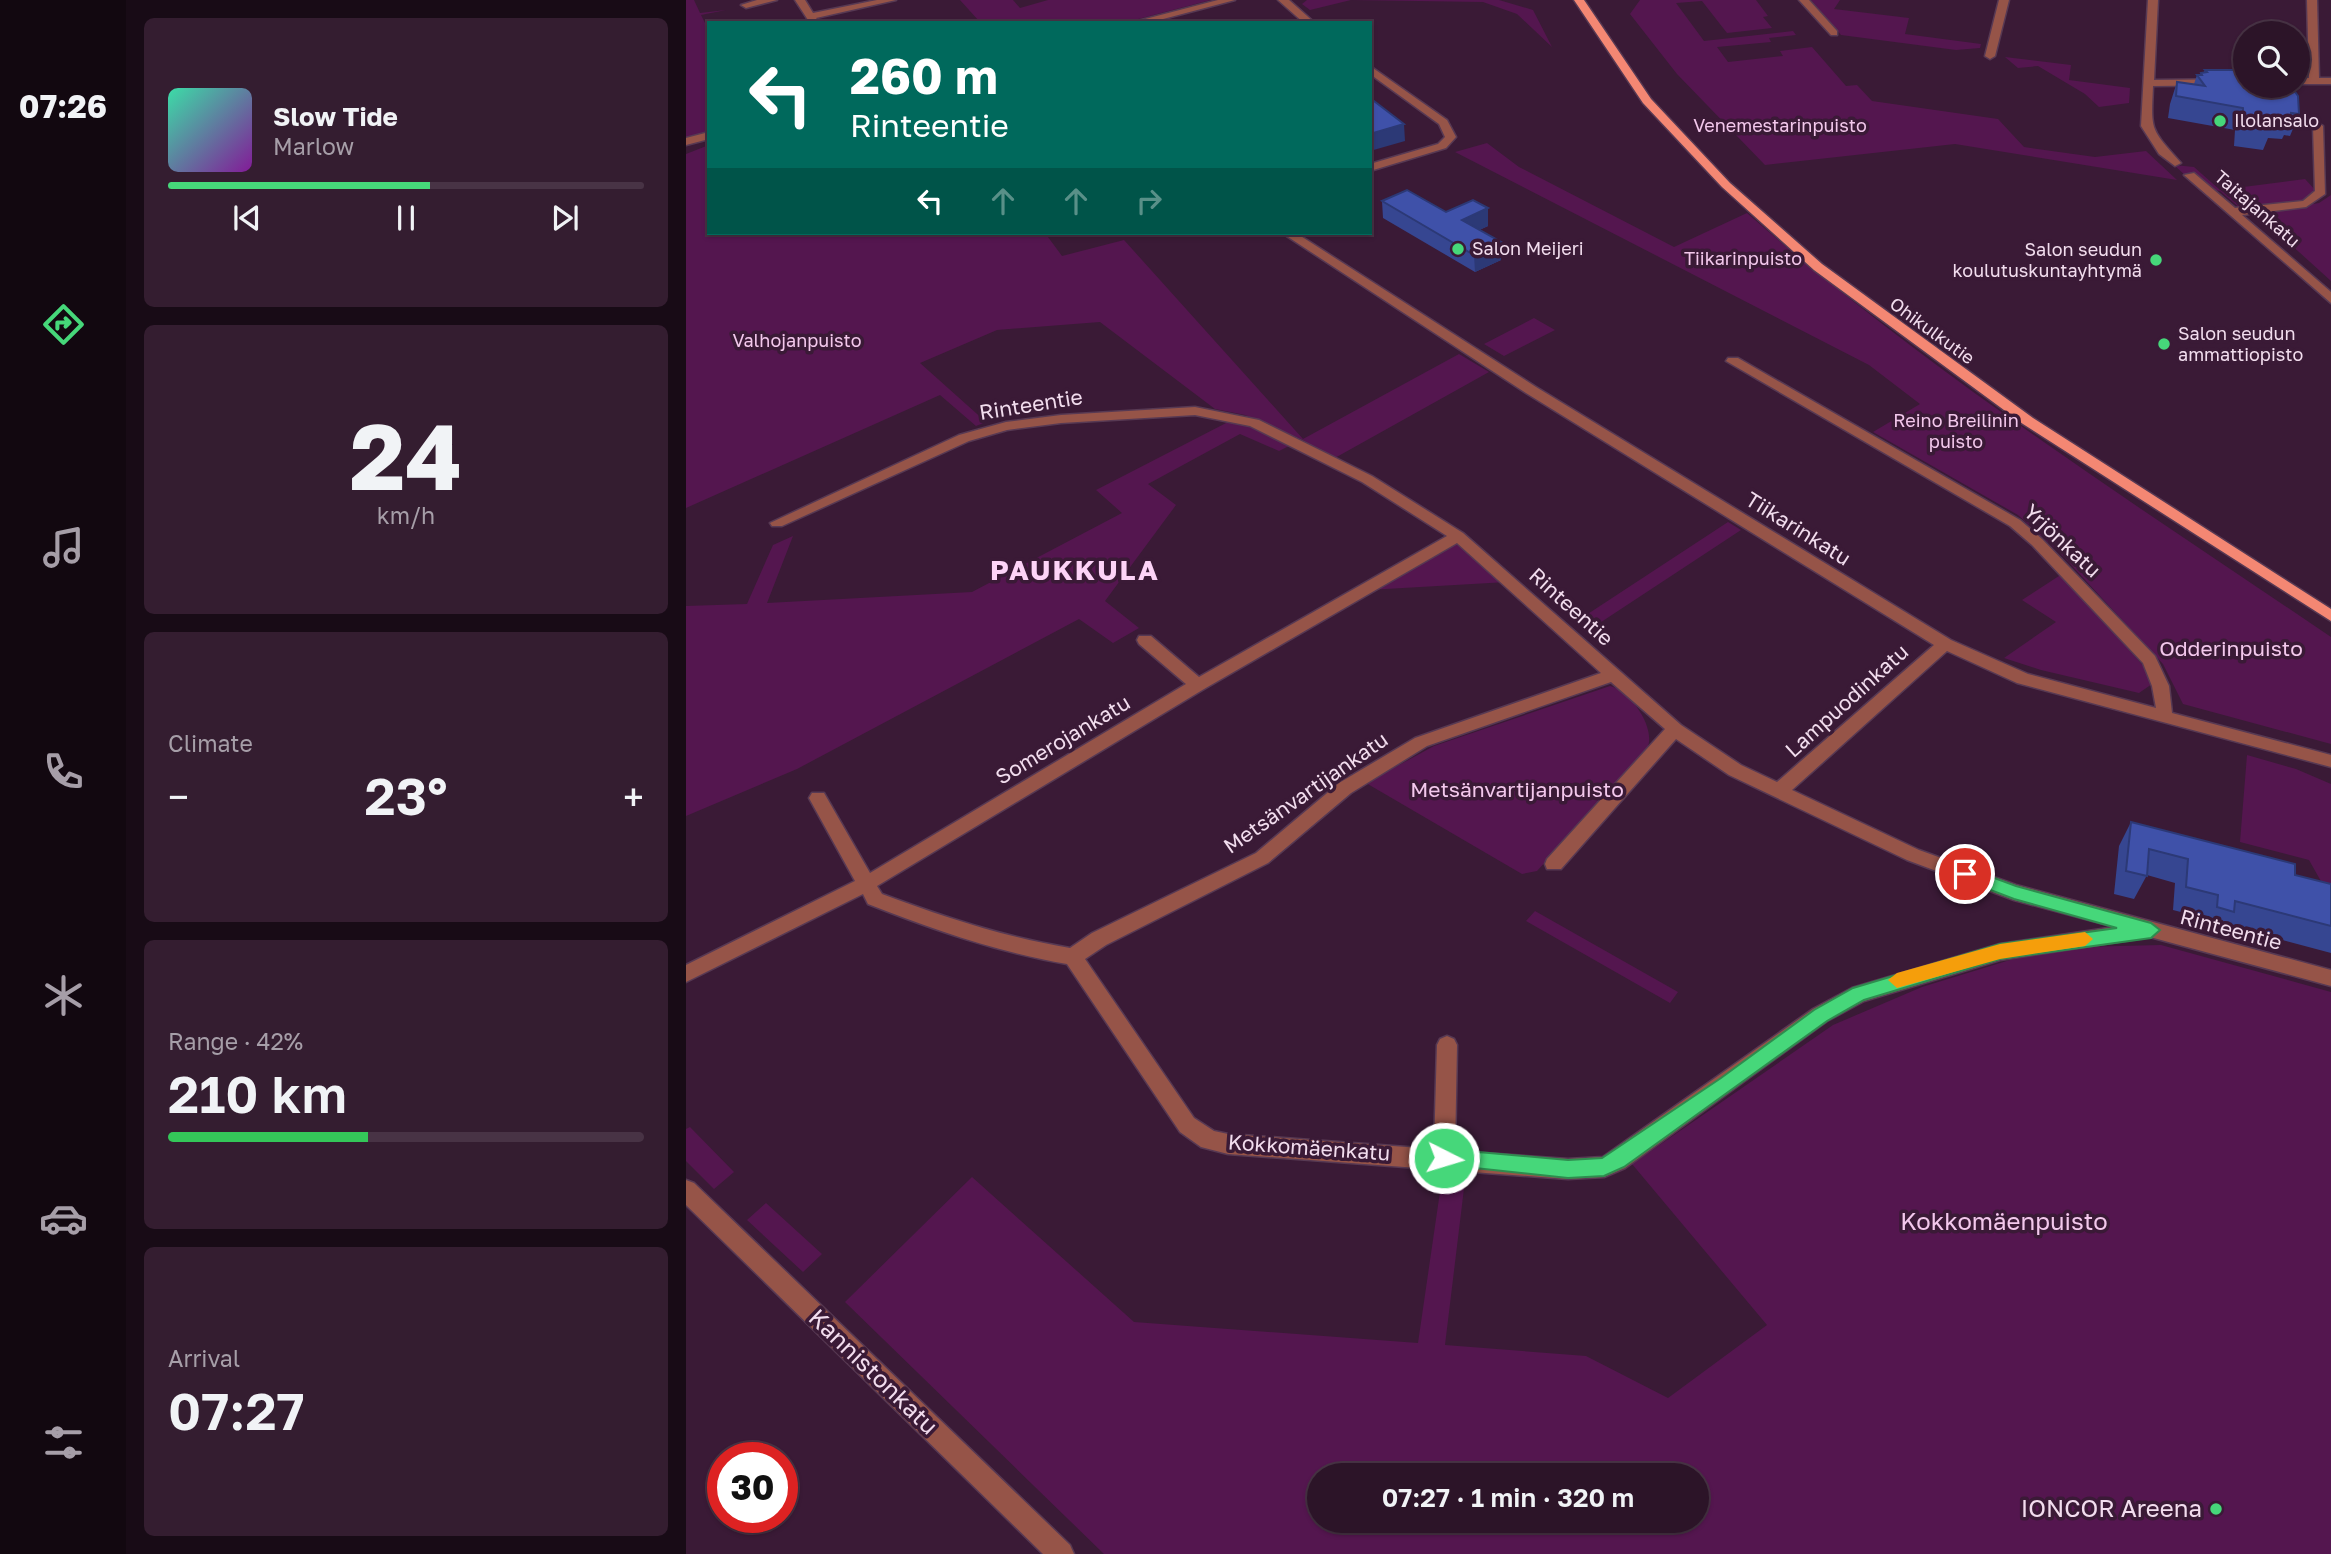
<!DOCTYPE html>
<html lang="en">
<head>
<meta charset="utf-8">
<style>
	body { margin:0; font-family:"Golos Text",sans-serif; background:#341d30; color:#f1f3f6; height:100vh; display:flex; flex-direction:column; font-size:26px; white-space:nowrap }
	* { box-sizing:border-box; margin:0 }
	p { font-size:23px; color:#a69ea8 }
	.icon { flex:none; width:38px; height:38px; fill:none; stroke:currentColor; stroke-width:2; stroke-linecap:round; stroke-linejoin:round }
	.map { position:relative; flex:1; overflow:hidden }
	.side { display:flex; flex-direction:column; gap:18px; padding:18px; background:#180b16; width:560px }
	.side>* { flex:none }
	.top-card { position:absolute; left:21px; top:21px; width:665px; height:214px; border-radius:0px; box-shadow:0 2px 5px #0004,0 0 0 2px #483345; background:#00695c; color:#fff; overflow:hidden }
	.fabs { position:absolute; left:1547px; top:21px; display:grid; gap:14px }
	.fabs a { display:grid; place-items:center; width:77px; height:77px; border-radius:50%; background:#2c1428; box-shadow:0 2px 5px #0004,0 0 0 2px #483345; font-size:35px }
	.speed { position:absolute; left:21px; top:1442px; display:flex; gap:14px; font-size:35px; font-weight:700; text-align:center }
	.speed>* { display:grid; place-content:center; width:91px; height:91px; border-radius:50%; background:#2c1428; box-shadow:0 2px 5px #0004,0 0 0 2px #483345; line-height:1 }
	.speed .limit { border:10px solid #d22; background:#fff; color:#111 }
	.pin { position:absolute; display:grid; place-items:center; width:60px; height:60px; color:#fff; margin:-30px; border:4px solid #fff; border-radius:50%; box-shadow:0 2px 7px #0007 }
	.me { position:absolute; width:77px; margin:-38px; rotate:95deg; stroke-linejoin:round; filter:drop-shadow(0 0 5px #0008) }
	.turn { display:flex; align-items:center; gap:24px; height:147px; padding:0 28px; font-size:32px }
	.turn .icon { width:91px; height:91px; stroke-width:2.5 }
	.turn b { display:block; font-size:49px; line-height:60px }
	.lanes { display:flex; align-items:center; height:66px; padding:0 28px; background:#0003; justify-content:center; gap:35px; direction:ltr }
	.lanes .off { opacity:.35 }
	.big { font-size:52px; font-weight:600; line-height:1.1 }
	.side .card { flex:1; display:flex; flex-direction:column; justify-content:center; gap:10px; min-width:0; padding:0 24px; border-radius:10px; background:#341d30 }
	.side .dial { align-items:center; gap:0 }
	.dial b { font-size:91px; line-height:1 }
	.song { display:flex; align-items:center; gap:21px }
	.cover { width:84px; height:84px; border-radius:10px; background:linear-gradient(135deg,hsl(160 70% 55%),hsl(290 70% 35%)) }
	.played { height:7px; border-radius:4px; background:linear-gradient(90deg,#46d77a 55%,#483345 55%) }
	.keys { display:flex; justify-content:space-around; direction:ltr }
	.heat { display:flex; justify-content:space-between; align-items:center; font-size:38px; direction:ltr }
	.charge { height:10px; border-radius:5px; background:linear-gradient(90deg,#34c759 42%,#483345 0) }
	.trip { position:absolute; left:621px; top:1463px; width:402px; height:70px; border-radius:35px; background:#2c1428; box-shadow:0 2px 5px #0004,0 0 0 2px #483345; font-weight:600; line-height:70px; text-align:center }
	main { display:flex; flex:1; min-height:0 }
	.dock { display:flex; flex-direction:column; width:126px; justify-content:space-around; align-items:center; background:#120810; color:#a69ea8 }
	.dock .icon { width:49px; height:49px }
	.dock .current { color:#46d77a }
	.dock b { font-size:32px; color:#f1f3f6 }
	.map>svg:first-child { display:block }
</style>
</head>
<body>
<main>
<nav class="dock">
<b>07:26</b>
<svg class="icon current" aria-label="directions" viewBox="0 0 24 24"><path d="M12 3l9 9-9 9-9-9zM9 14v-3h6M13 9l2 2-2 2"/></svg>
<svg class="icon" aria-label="music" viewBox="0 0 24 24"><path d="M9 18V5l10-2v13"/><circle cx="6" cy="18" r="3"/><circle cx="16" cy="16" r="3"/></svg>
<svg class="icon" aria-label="phone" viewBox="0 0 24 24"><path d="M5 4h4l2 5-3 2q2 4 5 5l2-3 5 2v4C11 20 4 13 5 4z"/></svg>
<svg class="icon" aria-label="climate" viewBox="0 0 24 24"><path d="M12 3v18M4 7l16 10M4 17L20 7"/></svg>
<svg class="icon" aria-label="car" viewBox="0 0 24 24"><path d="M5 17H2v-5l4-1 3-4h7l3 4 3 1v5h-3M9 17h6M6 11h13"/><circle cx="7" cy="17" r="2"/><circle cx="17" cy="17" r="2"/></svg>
<svg class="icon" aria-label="filters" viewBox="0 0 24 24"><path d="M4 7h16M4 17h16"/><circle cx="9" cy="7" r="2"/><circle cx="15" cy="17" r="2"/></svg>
</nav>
<section class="side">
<div class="card">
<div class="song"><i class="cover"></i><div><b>Slow Tide</b><p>Marlow</p></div></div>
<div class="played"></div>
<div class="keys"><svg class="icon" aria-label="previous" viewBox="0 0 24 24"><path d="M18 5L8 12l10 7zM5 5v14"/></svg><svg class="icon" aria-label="pause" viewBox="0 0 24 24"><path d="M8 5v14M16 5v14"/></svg><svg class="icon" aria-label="next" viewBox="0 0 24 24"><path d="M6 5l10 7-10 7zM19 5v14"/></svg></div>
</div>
<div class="card dial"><b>24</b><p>km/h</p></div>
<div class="card"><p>Climate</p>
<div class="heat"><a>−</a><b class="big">23°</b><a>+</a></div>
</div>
<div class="card"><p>Range · 42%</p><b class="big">210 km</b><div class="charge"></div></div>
<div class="card"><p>Arrival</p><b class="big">07:27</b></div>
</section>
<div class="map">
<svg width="1645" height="1554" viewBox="0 0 1645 1554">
	<rect width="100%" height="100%" fill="#3a1a36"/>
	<!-- green -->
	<path fill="#54164f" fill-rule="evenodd" d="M0 0H8L14 13 40 10 15 15 23 31V131L0 139Z
		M274 0H327L334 8 362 0H525L437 23H288L293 21Z
		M621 0H813L847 10 866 47 831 14 797 2 665 0 624 10 616 4Z
		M954 0H1070L1082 16 1077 17 1086 28 1041 33 1016 1 990 3 1018 41 1107 31 1110 35 1083 38 1085 42 1031 47 1042 62 1097 56 1094 51 1126 47 1160 86 1171 85 1186 101 1312 119 1338 147 1409 157 1460 151 1491 180 1269 144 1079 165 991 74 944 14Z
		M1125 0H1154L1148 9 1223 18 1219 34 1295 44 1294 48 1270 50 1155 35Z
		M1319 57 1385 65 1383 80 1444 88 1443 103 1413 107 1399 94 1352 66 1332 68Z
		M801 143 833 167 988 247 1061 213C1242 372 1446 502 1645 637V744L1497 704 1477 664 1375 554 1332 515 1187 432 1234 404 1183 365 769 152Z
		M23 145V233H359L376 256 438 240 617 439 773 354 803 372 647 459 617 440 559 415 529 409 414 322 311 330 234 363 300 422 290 426 254 395 0 508V154Z
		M1488 165 1508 167 1534 190 1619 179 1631 192 1618 202 1555 209 1534 191 1514 189Z
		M1645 195V281L1570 213 1633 203Z
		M848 318 869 330 818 356 798 344Z
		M544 421 566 425 607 444 593 451 554 434 462 484 490 505 419 601 453 628 427 643 393 619 111 769 0 816V606L61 604 87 545 107 536 81 603 286 592 436 513 410 490Z
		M1042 522 1055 530 900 632 888 623Z
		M763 543H773L821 582 682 590Z
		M1376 574 1460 669 1466 684 1453 693 1355 670 1318 658 1370 622 1336 600Z
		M924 686C945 691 971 729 961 749L851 871 836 874 680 783 748 746Z
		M1561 755 1610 769 1645 784V899L1623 860 1554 842Z
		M849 911 992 992 984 1003 840 921Z
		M1475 945 1645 992V1554H418L159 1302 286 1177 448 1322 732 1343 757 1171 780 1172 759 1345 900 1356 982 1398 1081 1325 946 1164 1147 1025 1236 987 1324 960 1392 947ZM634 1475H1012V1521H634Z
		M4 1127 48 1172 28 1189 0 1161V1129Z
		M80 1203 136 1254 117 1272 61 1220Z"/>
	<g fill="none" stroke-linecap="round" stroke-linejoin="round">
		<defs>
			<path id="minor" d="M71 0H91L60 8 55 5Z
				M109 0H119L127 13 191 0H210L130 18 134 23H124Z
				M532 0H549L462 23H444Z
				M592 0H603L629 23H618Z
				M1113 0H1123L1151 31V35H1145Z
				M1313 0H1323L1309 56 1304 59 1299 56Z
				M1462 0H1472L1468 80 1559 79V85L1467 86C1465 132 1464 128 1495 163L1489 166 1473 154 1455 126Z
				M1621 0H1631L1633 78H1645V84H1612V78H1623Z
				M684 66 761 120 770 137 760 148 684 171V164L752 144 759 137 753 124 684 74Z
				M1632 123 1637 126 1639 194 1620 207 1556 215 1645 292V303L1498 175 1508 173 1549 208 1617 201 1629 191 1627 126Z
				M23 132V139L0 145V138Z
				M596 233H610L850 387 1265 640 1342 674 1470 708 1466 686 1457 663 1346 545 1324 526 1040 361 1042 358H1052L1334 520 1356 539 1469 656 1483 686 1486 713 1645 755V767L1331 683 1261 651 1106 790 1233 850 1330 885 1645 970V986L1464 937 1314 960 1178 1001 1141 1021 939 1168 918 1177 882 1179 542 1154 515 1147 494 1132 381 964C312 952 248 930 182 904L177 894 0 982V965L169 881 123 798 126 793H138L184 873 500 684 453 644 451 640 453 636H465L513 677 761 536 676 482 564 426 509 415 375 423 321 430 283 441 96 526H86L84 523 273 435 320 422 375 415 509 407 573 420 686 476 777 533 995 725 1055 765 1091 782 1248 645 840 393ZM771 543 915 673 729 738 653 783 570 853 406 933 384 948C318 937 258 917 196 894L191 886 518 689ZM925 682 979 729 861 859 859 864 861 869H875L990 739 1043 775 1221 860 1328 900 1429 927 1314 944 1166 988 1127 1009 917 1157 882 1159 769 1151 771 1045 768 1039 761 1036 754 1039 751 1045 748 1149 542 1134 528 1131 508 1118 399 959 420 945 582 863 665 793 741 746Z
				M0 1180 8 1183 384 1545 388 1554H357L0 1205Z"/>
			<path id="major" d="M888 0H898L965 99 1044 183 1136 264 1347 418 1645 609V621L1337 424 1128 270 1036 187 957 103Z"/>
		</defs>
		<!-- minor casing -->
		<use href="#minor" stroke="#573953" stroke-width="3"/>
		<!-- major casing -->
		<use href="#major" stroke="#573953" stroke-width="3"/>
		<!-- minor -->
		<use href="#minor" fill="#965448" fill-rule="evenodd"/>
		<!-- major -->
		<use href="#major" fill="#f48773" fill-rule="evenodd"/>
	</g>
	<!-- wall -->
	<path fill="#364691" d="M1519 70 1613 114 1604 136 1598 135 1596 139 1582 138 1577 150 1548 146 1549 130 1482 118 1484 104 1491 82 1508 84 1511 75H1514L1515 73 1518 72Z
		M696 201 760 212 802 208V226L793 230 815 242V260L789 272 697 218Z
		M1445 822 1609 875 1645 884V953L1540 925 1534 935 1517 931 1518 918 1487 910 1489 883 1461 875 1448 899 1428 894 1433 846Z"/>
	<!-- shaded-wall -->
	<path fill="#2c3976" d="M718 124 719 141 684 151V134Z
		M802 208V226L777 238 776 220Z
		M815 242V260L789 272 788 255Z"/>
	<!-- building -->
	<path fill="#3f51a9" stroke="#2c3976" stroke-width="2" d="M1519 70H1559V86H1605L1612 96 1613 114 1605 113V117L1586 115V128L1557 124V108L1490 96 1491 82 1519 86 1511 75H1516L1515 73 1521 72Z
		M684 98 718 124 684 134Z
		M721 190 760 212 787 200 802 208 776 220 815 242 788 255 696 201Z
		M1445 822 1609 864V875L1645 884V926L1549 901 1548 912 1531 907 1532 895 1500 887 1502 859 1463 849 1461 876 1440 871Z"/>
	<!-- route -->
	<path fill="#46d77a" stroke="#2e8c4f" stroke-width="2" d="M1279 867 1330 886 1465 923 1474 930 1465 938 1314 959 1178 1000 1141 1021 938 1167 918 1176 882 1178 752 1164 749 1158 752 1151 758 1149 882 1160 916 1158 1035 1078 1128 1010 1167 988 1314 944 1431 928 1328 899 1273 878 1270 874 1273 869Z"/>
	<!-- slow -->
	<path fill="#f59e0b" d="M1399 932 1407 939 1399 946 1314 959 1211 988 1202 980 1211 973 1314 944Z"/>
	<!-- markers -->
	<g fill="#46d77a" stroke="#3a1a36" stroke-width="2.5">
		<circle cx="1534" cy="121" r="7"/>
		<circle cx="772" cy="249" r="7"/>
		<circle cx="1470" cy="260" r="7"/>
		<circle cx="1478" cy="344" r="7"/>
		<circle cx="1530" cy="1509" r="7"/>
	</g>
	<g text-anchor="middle" stroke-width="7" stroke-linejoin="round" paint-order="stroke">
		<!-- far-poi labels -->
		<g font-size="18" fill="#f2ddee" stroke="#3a1a36" text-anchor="start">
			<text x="1548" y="127">Ilolansalo</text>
			<text x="786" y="255">Salon Meijeri</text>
			<text x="1456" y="256" text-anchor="end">Salon seudun<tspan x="1456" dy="21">koulutuskuntayhtymä</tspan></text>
			<text x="1492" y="340">Salon seudun<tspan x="1492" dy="21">ammattiopisto</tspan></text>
		</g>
		<!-- far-park labels -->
		<g font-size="18" fill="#f3c8ec" stroke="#3a1a36">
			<text x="1094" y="132">Venemestarinpuisto</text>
			<text x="1057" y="265">Tiikarinpuisto</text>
			<text x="111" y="347">Valhojanpuisto</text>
			<text x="1270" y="427">Reino Breilinin<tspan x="1270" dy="21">puisto</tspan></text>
		</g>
		<!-- far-street labels -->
		<g font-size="18" fill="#f2ddee" stroke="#3a1a36">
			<text transform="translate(1571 209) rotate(41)" y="6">Taitajankatu</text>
			<text transform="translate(1246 331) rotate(36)" y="6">Ohikulkutie</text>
		</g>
		<!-- street labels -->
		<g font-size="21" fill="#f2ddee" stroke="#3a1a36">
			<text transform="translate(345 405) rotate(-9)" y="7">Rinteentie</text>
			<text transform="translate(1112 529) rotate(32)" y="7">Tiikarinkatu</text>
			<text transform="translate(1376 541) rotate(43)" y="7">Yrjönkatu</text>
			<text transform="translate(885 607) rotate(42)" y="7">Rinteentie</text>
			<text transform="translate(1161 701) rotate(-42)" y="7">Lampuodinkatu</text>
			<text transform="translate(377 740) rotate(-31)" y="7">Somerojankatu</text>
			<text transform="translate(620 793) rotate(-35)" y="7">Metsänvartijankatu</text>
			<text transform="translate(1545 930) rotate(15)" y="7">Rinteentie</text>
			<text transform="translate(623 1148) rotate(4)" y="7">Kokkomäenkatu</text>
		</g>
		<!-- park labels -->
		<g font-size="21" fill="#f3c8ec" stroke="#3a1a36">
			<text x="1545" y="656">Odderinpuisto</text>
			<text x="831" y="797">Metsänvartijanpuisto</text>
		</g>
		<!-- near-park labels -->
		<g font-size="24" fill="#f3c8ec" stroke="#3a1a36">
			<text x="1318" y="1230">Kokkomäenpuisto</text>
		</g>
		<!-- near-street labels -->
		<g font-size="24" fill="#f2ddee" stroke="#3a1a36">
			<text transform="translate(187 1372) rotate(44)" y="8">Kannistonkatu</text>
		</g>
		<!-- near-poi labels -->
		<g font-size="24" fill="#f2ddee" stroke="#3a1a36" text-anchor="end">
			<text x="1516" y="1517">IONCOR Areena</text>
		</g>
		<!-- district labels -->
		<g font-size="28" font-weight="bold" letter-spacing="2" fill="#fdd3f7" stroke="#3a1a36">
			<text x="389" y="580">PAUKKULA</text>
		</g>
	</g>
</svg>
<div class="fabs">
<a><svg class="icon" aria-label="search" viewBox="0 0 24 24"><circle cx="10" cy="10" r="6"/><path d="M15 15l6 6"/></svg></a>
</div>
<div class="speed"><div class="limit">30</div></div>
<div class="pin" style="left:1279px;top:874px;background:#d93025"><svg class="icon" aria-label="arrive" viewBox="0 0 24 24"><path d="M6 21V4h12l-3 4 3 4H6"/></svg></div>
<svg class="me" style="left:758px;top:1158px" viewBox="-20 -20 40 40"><circle r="17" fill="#46d77a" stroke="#fff" stroke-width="3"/><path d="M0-11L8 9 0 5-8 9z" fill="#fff"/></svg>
<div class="trip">07:27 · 1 min · 320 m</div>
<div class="top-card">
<div class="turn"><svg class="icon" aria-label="left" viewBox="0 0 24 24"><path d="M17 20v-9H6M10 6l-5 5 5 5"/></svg><div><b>260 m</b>Rinteentie</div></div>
<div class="lanes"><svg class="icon" aria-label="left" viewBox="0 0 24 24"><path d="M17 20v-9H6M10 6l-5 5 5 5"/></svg><svg class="icon off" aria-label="ahead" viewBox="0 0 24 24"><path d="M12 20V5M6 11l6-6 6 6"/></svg><svg class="icon off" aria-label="ahead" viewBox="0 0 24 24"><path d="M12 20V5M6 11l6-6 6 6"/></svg><svg class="icon off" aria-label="right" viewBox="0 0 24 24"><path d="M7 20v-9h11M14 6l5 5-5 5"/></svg></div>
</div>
</div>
</main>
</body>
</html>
